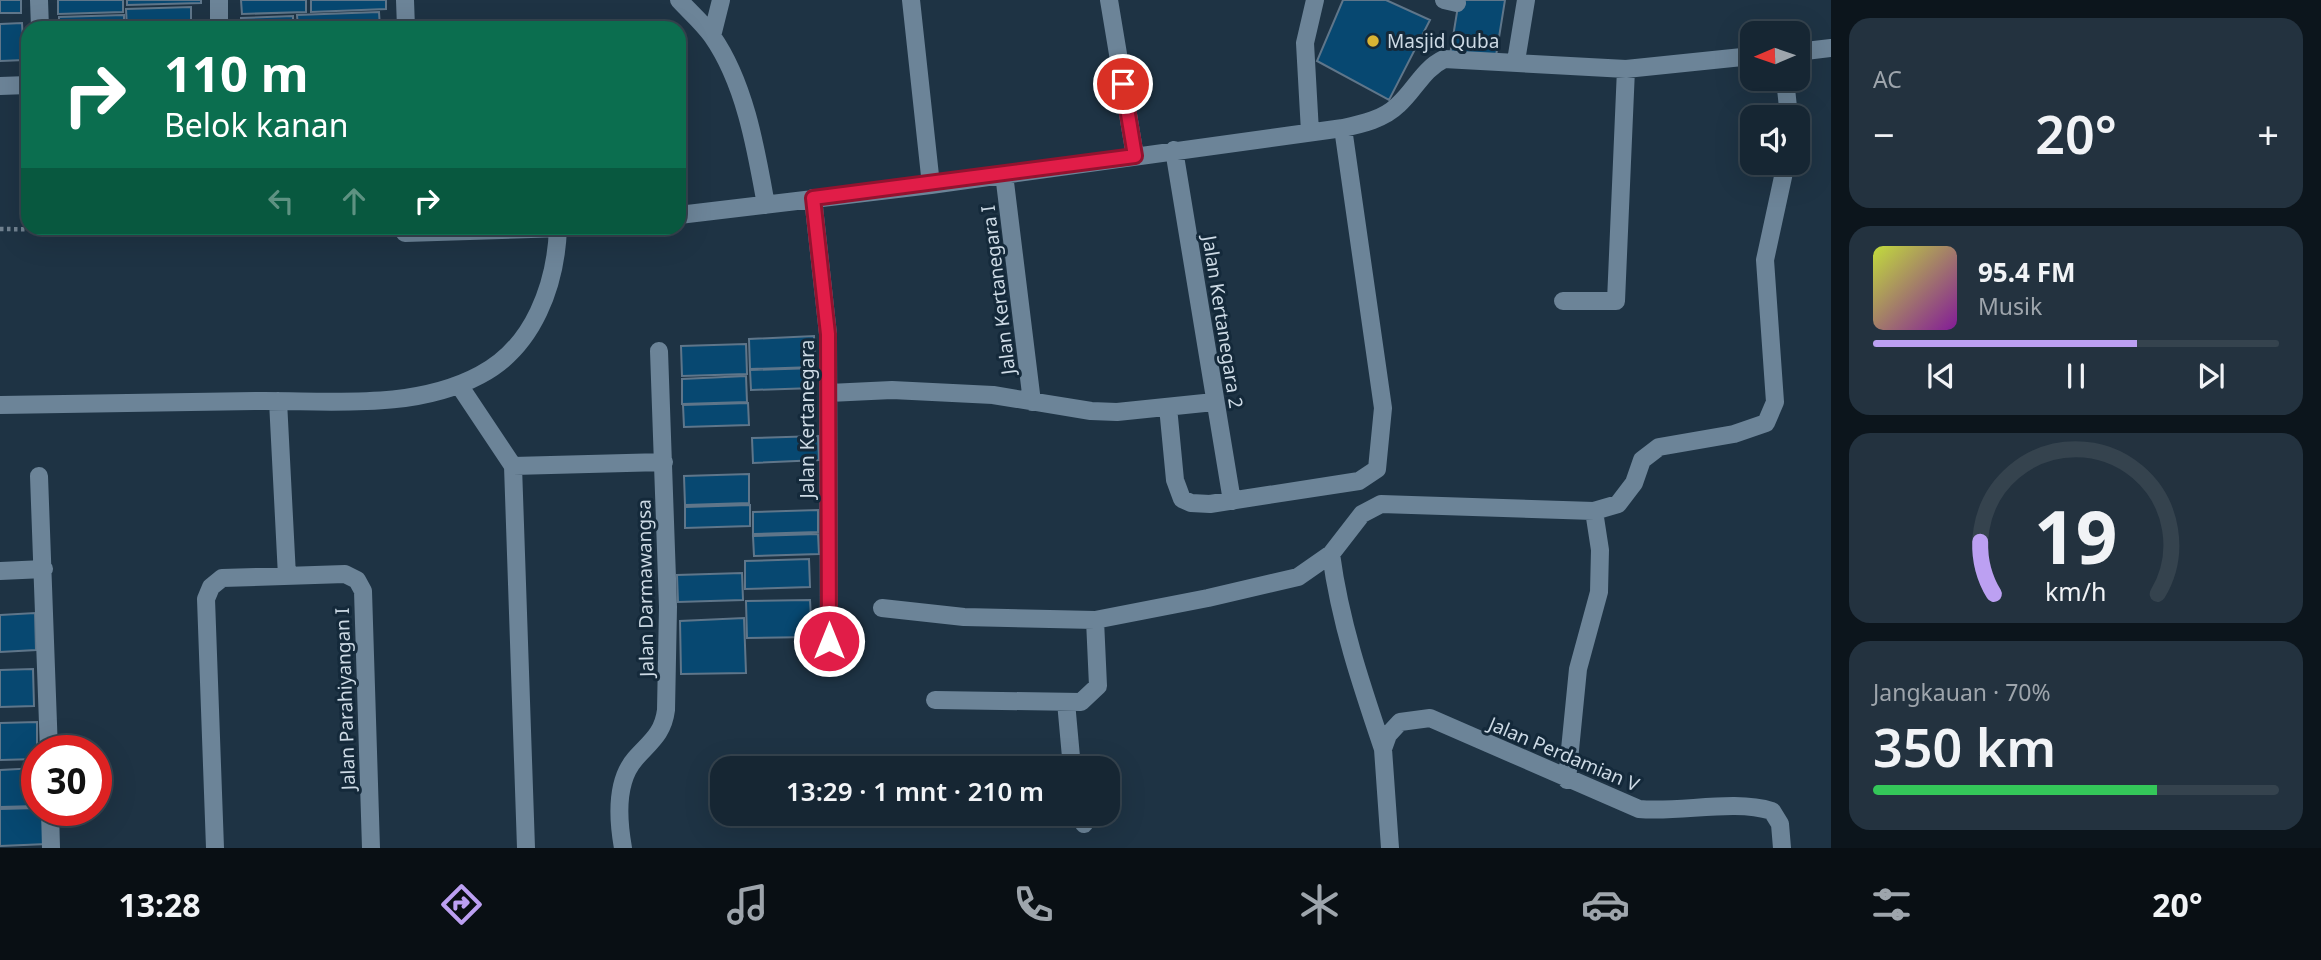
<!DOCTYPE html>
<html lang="id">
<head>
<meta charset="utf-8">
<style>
	body { margin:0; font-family:"Noto Sans",sans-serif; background:#23323f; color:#f1f3f6; height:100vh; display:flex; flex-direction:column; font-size:26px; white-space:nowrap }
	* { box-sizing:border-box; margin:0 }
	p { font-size:23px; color:#9ea5ac }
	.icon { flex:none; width:38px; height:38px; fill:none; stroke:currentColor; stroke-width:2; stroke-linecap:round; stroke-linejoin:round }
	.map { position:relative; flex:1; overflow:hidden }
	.drawer { display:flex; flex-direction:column; gap:18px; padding:18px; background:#0c151c; width:490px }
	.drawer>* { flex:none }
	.hud { position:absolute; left:21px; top:21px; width:665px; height:214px; border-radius:21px; box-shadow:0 7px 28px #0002,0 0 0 2px #35434e; background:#0b6e4f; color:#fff; overflow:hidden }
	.needle { width:46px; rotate:268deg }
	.fabs { position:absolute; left:1740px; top:21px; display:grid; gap:14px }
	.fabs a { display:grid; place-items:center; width:70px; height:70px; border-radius:14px; background:#162633; box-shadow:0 7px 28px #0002,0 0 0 2px #35434e; font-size:35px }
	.speed { position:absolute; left:21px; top:735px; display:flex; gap:14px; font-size:35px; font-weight:700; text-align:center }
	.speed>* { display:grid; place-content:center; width:91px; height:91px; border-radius:50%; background:#162633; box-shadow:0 7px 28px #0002,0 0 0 2px #35434e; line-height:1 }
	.speed .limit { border:10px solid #d22; background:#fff; color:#111 }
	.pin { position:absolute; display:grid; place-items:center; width:60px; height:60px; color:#fff; margin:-30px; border:4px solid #fff; border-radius:50%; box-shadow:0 2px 7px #0007 }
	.me { position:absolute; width:77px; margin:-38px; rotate:0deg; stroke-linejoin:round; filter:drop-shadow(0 0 5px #0008) }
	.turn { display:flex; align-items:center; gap:24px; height:147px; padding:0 28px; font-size:32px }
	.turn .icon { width:91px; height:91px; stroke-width:2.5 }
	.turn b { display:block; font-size:49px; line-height:60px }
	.lanes { display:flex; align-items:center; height:66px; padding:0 28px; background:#0003; justify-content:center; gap:35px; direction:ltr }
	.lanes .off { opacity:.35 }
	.big { font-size:52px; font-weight:600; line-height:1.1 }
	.drawer .card { flex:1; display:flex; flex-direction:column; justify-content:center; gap:10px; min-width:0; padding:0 24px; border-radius:21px; background:#23323f }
	.drawer .dial { align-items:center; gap:0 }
	.dial svg { height:182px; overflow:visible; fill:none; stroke:#35434e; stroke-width:7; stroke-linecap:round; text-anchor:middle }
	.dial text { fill:#f1f3f6; stroke:none }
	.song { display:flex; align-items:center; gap:21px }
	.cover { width:84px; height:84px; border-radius:10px; background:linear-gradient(135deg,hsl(70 70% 55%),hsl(290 70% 35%)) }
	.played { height:7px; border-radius:4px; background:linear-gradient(90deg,#bca0f2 65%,#35434e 65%) }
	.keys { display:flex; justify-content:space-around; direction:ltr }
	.heat { display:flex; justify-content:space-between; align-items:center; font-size:38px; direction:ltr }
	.charge { height:10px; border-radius:5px; background:linear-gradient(90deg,#34c759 70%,#35434e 0) }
	.trip { position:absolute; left:710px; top:756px; width:410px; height:70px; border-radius:21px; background:#162633; box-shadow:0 7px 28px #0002,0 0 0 2px #35434e; font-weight:600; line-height:70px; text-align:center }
	.tab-bar { display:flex; height:112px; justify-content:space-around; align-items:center; background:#090f14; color:#9ea5ac }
	.tab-bar .icon { width:49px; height:49px }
	.tab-bar .active { color:#bca0f2 }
	.tab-bar b { font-size:32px; color:#f1f3f6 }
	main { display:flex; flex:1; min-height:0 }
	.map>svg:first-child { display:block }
</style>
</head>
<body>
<main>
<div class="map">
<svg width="1831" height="848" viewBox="0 0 1831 848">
	<rect width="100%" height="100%" fill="#1e3344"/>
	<!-- building -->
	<path fill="#074871" stroke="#5f768a" stroke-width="2" d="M0 0H21V13H0Z
		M58 0H123V12L58 14Z
		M127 0H201V3L127 5Z
		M241 0H306V12L242 14Z
		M311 0H386V9L311 12Z
		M1343 0H1386L1430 20 1389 100 1317 61Z
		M1459 0H1505L1496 56 1450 55Z
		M191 7V28H127L126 9Z
		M379 12 380 28H298L297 15Z
		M124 15V28H59V17Z
		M293 16V28H241V18Z
		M22 23 24 60 0 61V24Z
		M814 336 815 367 750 369 749 339Z
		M746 344 747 374 682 376 681 346Z
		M815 368V388L751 390 750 370Z
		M746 376 747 402 682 404V379Z
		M748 403 749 425 684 427 683 405Z
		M818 436 819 460 753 463 752 438Z
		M749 474V503L685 505 684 476Z
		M750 505V526L685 528V507Z
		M818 510V532L753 534V512Z
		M818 534 819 554 754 556 753 536Z
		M809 559 810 587 745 589V561Z
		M742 573 743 600 678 602 677 575Z
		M810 600 812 637 747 638 746 601Z
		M35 613 36 650 0 652V615Z
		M744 618 746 673 681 674 680 621Z
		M33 669 34 706 0 707V670Z
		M37 722V759L0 760V723Z
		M37 768V806L0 807V770Z
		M37 808V810H46L47 844 0 846V809Z"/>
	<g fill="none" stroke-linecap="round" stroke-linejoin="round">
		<!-- path -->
		<path stroke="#70818f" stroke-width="4.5" stroke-dasharray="3.5 3.5" stroke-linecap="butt" d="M0 229 384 233"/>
		<!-- minor -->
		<path stroke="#6c8498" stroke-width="18" d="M39 0 40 28
			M219 0V28
			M405 0 406 28
			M679 0C689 11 703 23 712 36 745 83 756 149 766 205
			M911 0 931 185
			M1109 0 1135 156
			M1444 0 1457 3
			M712 36 721 0
			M1797 52 1831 48
			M1516 61 1526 0
			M1785 79 1789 117
			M0 86 28 85
			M1310 132 1305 43 1315 0
			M1174 150 1232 501
			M1004 174 1032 402
			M813 198 828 334 829 641
			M679 215 931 185 1343 128C1362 124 1384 119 1398 105 1415 90 1423 69 1444 59L1626 69 1752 56
			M405 233 562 228
			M1563 301H1616L1626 69
			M459 385 513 466 526 848
			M829 393 892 390 993 395 1091 411 1117 412 1214 402
			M278 401 287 576
			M0 405C85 404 170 403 255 401 328 400 413 411 480 375 534 347 556 284 558 228
			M1168 407 1175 480 1182 499 1191 503 1210 504 1359 481 1377 469 1383 408 1343 128
			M513 466 664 462
			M39 476 49 751
			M1331 554C1340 622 1361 684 1383 749
			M0 571 44 569
			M882 608 964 617 1095 620 1208 598 1298 577 1331 554 1362 514 1381 504 1594 511 1618 504 1634 483 1642 460 1659 447 1734 434 1766 423 1775 402 1765 260 1786 163
			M935 700 1081 702 1098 686 1095 620
			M1066 702 1072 768
			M1567 780 1578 669 1599 592 1600 550 1594 511
			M50 810 51 848
			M1082 814 1084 824
			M215 848 206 599 211 587 222 578 345 574 357 580 363 591 371 848
			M623 848C618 820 615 782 635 759 650 742 663 734 666 710L668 607 659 351
			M1390 848 1383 749 1388 735 1400 722 1430 718 1639 809C1681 813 1733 799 1772 811L1780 824 1782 848"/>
	</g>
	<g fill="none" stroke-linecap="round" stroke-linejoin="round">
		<defs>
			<path id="route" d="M829 641 828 334 813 198 1135 156 1123 84"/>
		</defs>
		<!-- route casing -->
		<use href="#route" stroke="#92132f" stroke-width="18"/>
		<!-- route -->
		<use href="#route" stroke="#e11d48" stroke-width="12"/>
	</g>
	<!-- markers -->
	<circle fill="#d9b434" stroke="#14293a" stroke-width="2.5" cx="1373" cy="41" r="7"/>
	<g text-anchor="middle" stroke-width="6" stroke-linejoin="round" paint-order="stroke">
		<!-- poi labels -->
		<g font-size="19" fill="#cddae5" stroke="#14293a" text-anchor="start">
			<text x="1387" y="48">Masjid Quba</text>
		</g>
		<!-- street labels -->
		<g font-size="19" fill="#cddae5" stroke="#14293a">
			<text transform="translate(998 290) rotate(-97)" y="7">Jalan Kertanegara I</text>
			<text transform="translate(1223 322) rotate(81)" y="7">Jalan Kertanegara 2</text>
			<text transform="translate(807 419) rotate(-90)" y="7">Jalan Kertanegara</text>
			<text transform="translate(645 588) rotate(-91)" y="7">Jalan Darmawangsa</text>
			<text transform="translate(345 699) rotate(-92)" y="7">Jalan Parahiyangan I</text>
			<text transform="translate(1564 754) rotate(23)" y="7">Jalan Perdamian V</text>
		</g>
	</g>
</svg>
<div class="fabs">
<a><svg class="needle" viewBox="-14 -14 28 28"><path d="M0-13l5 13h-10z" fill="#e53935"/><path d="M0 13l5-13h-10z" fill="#9ea5ac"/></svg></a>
<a><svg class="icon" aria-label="sound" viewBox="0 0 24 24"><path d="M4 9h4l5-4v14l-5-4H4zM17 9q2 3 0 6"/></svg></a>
</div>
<div class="speed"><div class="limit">30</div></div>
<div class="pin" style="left:1123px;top:84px;background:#d93025"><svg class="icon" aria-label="arrive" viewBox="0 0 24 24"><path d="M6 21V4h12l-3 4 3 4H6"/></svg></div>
<svg class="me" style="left:829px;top:641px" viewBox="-20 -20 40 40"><circle r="17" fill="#e11d48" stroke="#fff" stroke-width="3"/><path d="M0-11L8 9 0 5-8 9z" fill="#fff"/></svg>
<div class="trip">13:29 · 1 mnt · 210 m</div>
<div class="hud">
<div class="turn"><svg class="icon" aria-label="right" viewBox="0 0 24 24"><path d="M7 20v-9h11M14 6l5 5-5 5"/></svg><div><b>110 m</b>Belok kanan</div></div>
<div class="lanes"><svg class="icon off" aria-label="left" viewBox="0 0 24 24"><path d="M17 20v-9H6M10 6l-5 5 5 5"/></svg><svg class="icon off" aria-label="ahead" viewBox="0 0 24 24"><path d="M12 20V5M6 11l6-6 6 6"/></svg><svg class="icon" aria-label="right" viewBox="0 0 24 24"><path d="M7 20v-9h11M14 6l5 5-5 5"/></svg></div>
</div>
</div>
<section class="drawer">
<div class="card"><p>AC</p>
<div class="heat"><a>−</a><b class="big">20°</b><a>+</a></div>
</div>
<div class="card">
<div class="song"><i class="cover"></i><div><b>95.4 FM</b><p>Musik</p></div></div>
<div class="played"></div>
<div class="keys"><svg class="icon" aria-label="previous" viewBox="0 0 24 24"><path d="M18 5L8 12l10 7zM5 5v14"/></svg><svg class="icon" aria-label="pause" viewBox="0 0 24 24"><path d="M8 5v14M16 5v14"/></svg><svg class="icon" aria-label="next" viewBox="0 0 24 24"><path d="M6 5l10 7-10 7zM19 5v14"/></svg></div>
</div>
<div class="card dial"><svg viewBox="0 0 100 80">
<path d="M14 69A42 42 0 1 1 86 69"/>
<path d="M14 69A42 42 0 0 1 8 46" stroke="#bca0f2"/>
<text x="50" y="56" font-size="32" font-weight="700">19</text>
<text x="50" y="72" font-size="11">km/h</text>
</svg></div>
<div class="card"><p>Jangkauan · 70%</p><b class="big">350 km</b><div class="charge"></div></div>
</section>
</main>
<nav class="tab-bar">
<b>13:28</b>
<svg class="icon active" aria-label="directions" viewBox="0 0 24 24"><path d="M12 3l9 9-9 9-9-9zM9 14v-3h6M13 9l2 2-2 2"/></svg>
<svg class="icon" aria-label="music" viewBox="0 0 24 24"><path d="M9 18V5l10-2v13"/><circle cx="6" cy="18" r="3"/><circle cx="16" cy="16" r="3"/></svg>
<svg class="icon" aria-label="phone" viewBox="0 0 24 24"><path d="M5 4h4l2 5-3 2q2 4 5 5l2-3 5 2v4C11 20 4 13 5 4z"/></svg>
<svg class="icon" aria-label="climate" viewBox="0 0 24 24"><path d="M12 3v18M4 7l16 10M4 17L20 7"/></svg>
<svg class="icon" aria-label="car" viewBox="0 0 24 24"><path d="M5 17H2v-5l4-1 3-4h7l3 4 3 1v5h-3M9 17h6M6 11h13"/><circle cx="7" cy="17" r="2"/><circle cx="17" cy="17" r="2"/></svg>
<svg class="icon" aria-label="filters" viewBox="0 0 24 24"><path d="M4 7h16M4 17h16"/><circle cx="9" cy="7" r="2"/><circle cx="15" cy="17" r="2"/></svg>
<b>20°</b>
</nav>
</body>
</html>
